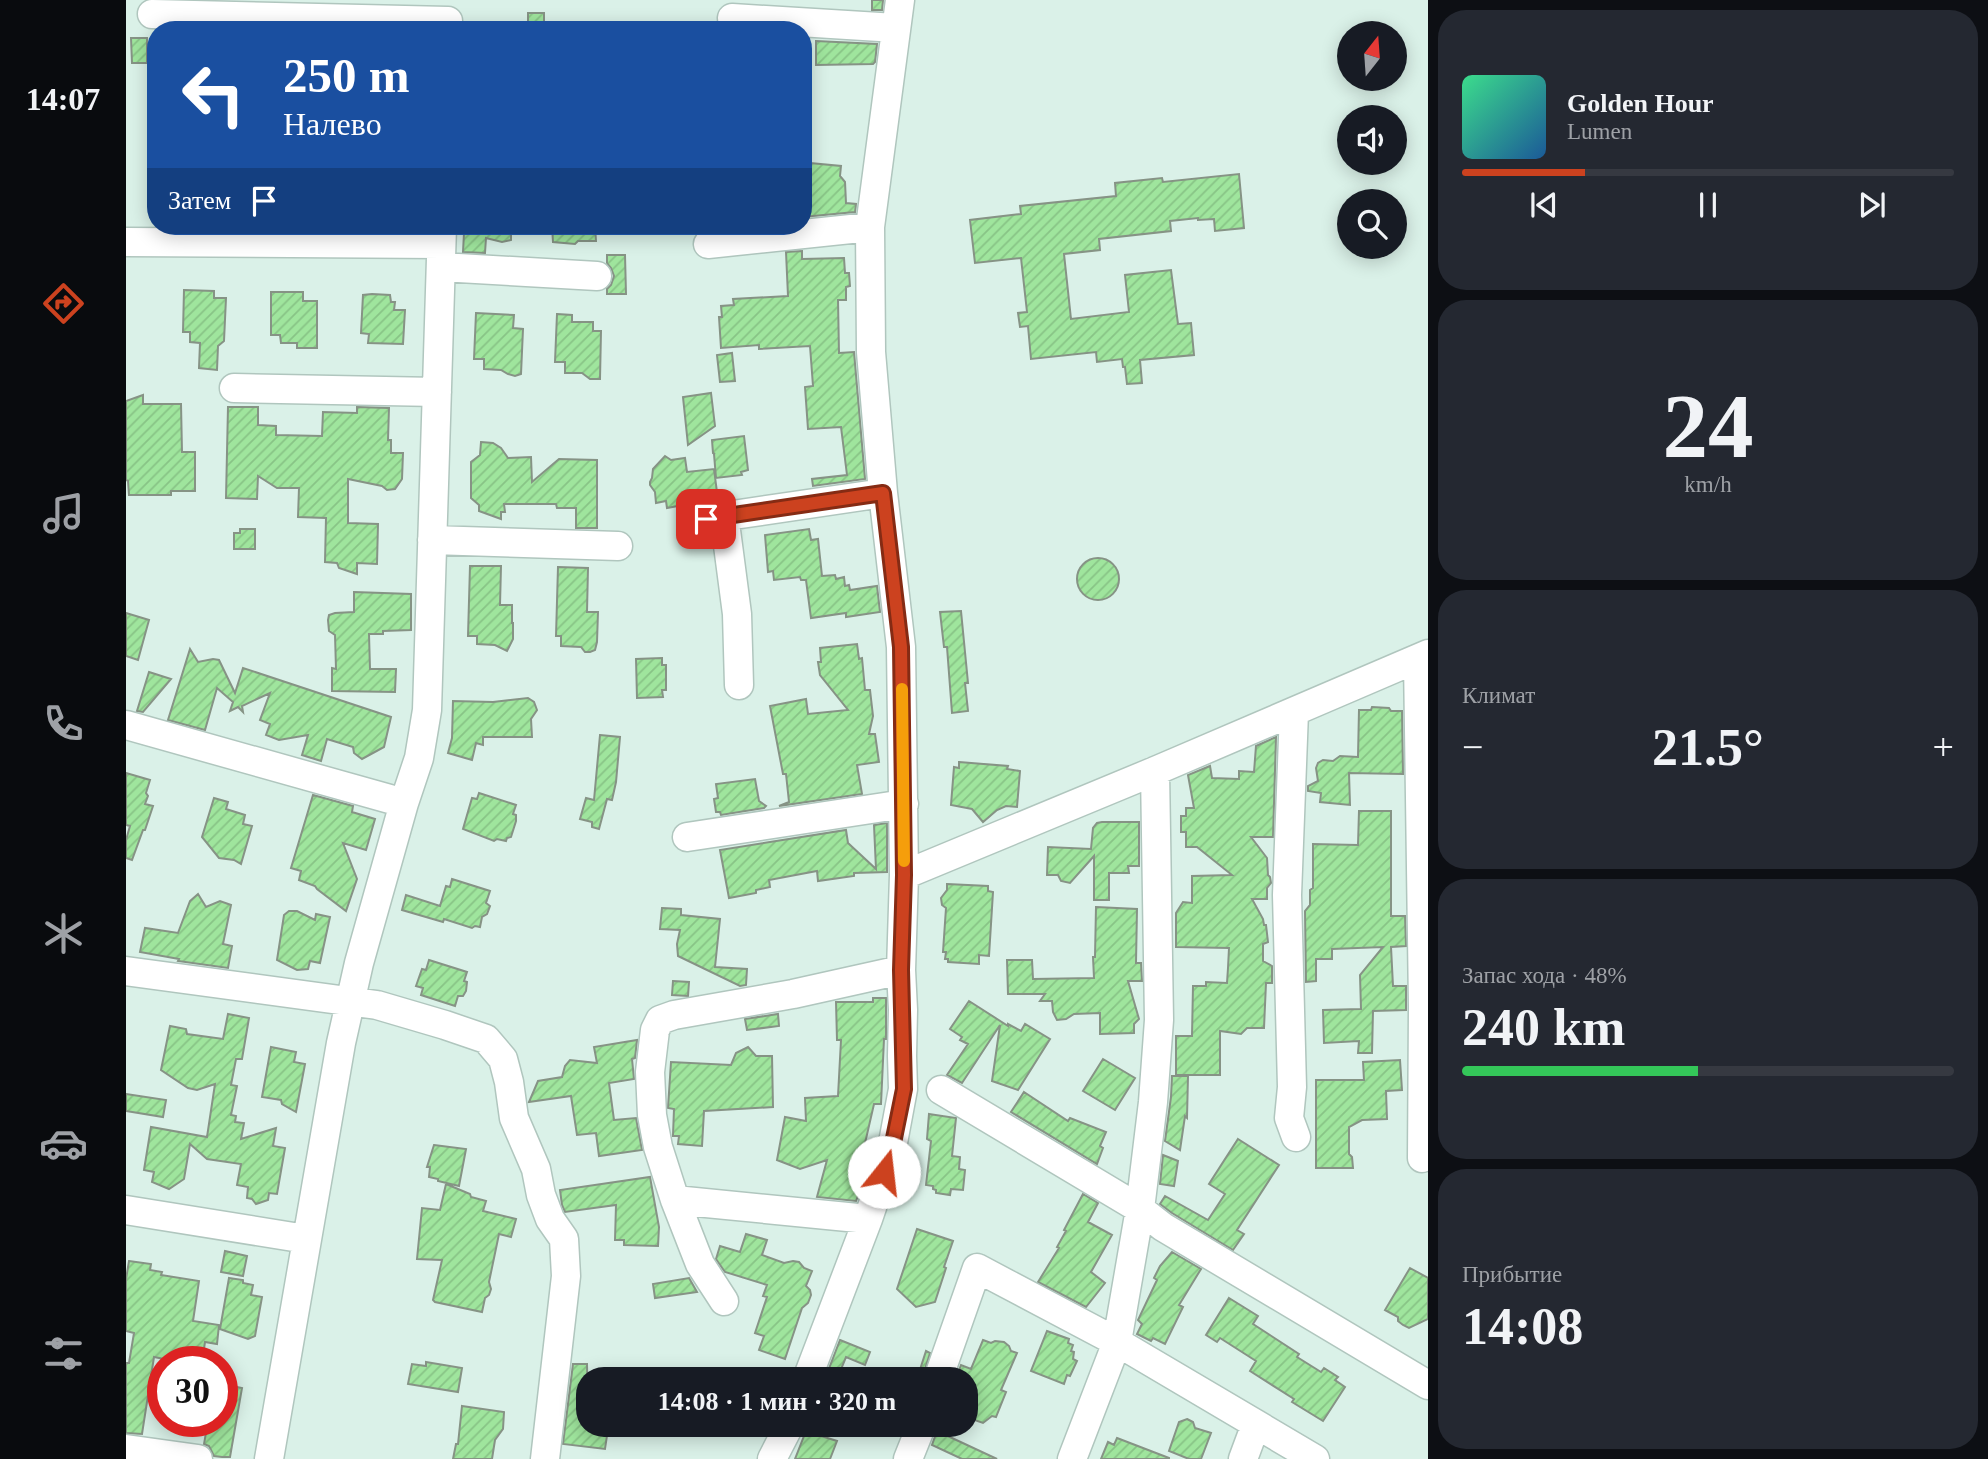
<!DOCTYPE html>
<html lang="ru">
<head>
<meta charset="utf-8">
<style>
	body { margin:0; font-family:"Times New Roman",serif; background:#242831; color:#f1f3f6; height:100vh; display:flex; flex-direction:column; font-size:26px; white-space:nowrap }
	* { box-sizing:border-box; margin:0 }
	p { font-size:23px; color:#9ea1a6 }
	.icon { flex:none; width:38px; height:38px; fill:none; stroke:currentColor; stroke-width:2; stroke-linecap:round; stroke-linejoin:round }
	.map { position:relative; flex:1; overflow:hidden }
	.panel { display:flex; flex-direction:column; gap:10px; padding:10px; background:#0d0f14; width:560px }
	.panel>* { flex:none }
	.guide { position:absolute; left:21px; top:21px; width:665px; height:214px; border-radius:28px; box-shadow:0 4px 18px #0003; background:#1a4fa0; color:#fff; overflow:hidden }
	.needle { width:46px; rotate:17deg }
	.fabs { position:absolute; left:1211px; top:21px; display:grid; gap:14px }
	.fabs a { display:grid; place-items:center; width:70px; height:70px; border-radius:50%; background:#171b24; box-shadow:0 4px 18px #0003; font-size:35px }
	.speed { position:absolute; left:21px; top:1346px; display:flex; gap:14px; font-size:35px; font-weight:700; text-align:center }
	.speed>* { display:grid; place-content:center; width:91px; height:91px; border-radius:50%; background:#171b24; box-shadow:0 4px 18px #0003; line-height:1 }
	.speed .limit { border:10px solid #d22; background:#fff; color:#111 }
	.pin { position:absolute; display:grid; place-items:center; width:60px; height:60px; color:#fff; margin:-30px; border-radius:14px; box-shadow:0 4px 10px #0006 }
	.me { position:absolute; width:77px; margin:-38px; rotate:16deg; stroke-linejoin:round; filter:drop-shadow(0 0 5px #0008) }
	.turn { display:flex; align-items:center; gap:24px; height:147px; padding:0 21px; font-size:32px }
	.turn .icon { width:91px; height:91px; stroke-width:2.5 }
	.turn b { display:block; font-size:49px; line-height:60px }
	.then { display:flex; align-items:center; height:66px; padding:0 21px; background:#0003; gap:14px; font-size:26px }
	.big { font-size:52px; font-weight:600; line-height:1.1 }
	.panel .tile { flex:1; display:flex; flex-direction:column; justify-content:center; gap:10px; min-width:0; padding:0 24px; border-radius:28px; background:#242831 }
	.panel .dial { align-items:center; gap:0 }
	.dial b { font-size:91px; line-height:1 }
	.song { display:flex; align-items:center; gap:21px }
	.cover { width:84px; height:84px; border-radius:10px; background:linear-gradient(135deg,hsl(150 70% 55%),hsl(210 70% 35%)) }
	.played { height:7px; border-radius:4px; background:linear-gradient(90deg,#cc421f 25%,#363941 25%) }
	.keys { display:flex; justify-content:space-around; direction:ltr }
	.heat { display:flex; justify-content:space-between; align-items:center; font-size:38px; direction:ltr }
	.charge { height:10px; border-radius:5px; background:linear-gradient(90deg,#34c759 48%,#363941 0) }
	.trip { position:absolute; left:450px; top:1367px; width:402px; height:70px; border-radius:28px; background:#171b24; box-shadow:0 4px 18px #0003; font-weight:600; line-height:70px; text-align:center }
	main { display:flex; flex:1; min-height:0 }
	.tabs { display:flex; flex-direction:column; width:126px; justify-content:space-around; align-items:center; background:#090b0e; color:#9ea1a6 }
	.tabs .icon { width:49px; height:49px }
	.tabs .current { color:#cc421f }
	.tabs b { font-size:32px; color:#f1f3f6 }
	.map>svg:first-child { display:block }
</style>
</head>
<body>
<main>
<nav class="tabs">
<b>14:07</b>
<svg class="icon current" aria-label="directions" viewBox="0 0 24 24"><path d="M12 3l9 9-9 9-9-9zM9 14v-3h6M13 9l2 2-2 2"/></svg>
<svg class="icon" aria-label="music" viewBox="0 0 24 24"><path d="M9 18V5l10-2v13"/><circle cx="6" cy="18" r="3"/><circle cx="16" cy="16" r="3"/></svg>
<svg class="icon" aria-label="phone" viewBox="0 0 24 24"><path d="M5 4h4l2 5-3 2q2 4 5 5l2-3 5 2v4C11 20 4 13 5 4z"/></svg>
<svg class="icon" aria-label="climate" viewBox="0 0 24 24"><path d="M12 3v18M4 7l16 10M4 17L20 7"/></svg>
<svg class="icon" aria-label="car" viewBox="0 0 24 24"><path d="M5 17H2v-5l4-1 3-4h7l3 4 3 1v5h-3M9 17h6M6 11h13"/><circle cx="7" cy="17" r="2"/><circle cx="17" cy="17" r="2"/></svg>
<svg class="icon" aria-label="filters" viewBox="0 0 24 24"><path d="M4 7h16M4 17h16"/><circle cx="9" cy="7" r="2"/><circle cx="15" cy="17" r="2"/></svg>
</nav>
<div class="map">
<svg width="1302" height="1459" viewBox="0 0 1302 1459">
	<defs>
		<pattern id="building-hatch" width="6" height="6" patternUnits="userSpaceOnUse" patternTransform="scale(1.75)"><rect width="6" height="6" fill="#9fe59d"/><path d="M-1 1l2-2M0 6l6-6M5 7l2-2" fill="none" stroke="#88c486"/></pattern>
	</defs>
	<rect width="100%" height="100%" fill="#daf1e8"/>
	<!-- building -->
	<path fill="url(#building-hatch)" stroke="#869385" stroke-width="2" d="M746 0H757L756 10H746Z
		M402 13H418V30H402Z
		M5 38H21V63H6Z
		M690 41 751 44 749 62 747 64 690 65Z
		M684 163 715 166 714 176 719 182 720 203 730 204 729 212 677 217V193H680Z
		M1113 174 1118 228 1089 231 1088 219 1072 220V218L1044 221 1045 231 973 239 974 250 938 254 945 319 1003 312 999 275 1045 270 1052 324 1065 323 1068 355 1014 360 1016 383 1001 384 999 367H997L996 359 971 362 970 352 905 359 902 326 894 327 892 313 901 312 895 258 849 263 844 220 895 214 894 206 990 196 989 183 1036 178 1037 182Z
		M333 226H385V240L376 242 360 238 359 253 337 252 338 233 332 232Z
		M426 226H469L470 241H452L449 244 427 242Z
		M676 251V259L718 258 719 273H723L724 286 720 287V300H712L713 353 728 352 739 479 687 486 686 479 721 475 715 427 682 429 679 387 687 386 684 346 633 349V345L595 348 593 317H596L595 306 608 305 607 299 662 296 660 252Z
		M481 255H499L500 294H481V289L485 285 488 276 485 268 481 263Z
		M58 290 88 291V298H100L98 341 92 346 91 370 73 368 74 343 64 342V332H57Z
		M145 292H177V301H191V348H171V343H155L154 335H145Z
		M246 294 264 295 265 302H269L268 310H279L277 344 242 343 243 334 235 333 237 295Z
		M350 313 388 315 387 328 397 329 395 374 389 376 382 374 375 370 358 369V359H348Z
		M431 314 446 315V322H467V331H475L474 379H464L456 373H439V362H429Z
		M606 353 609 381 594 382 591 355Z
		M585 393 589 426 562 445 557 397Z
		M17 395V404H55L56 452H69V491H45V495H3L2 481 0 480V401Z
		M102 407H132V425L150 426V435L196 436 197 412 231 413V407L263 408 262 440H265V453H277L276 479 269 489 261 490 256 486 222 479V523L252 524 251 564 231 563V574L213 568 211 563 199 562 200 518 172 517 173 488H151L132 476 131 499 100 498Z
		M618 436 622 470 615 472 616 475 590 478 588 454H589L587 453 586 440Z
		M355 442 367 443 375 448 382 458 405 457 406 482 433 459 471 460V528H450V508H431L430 504H378L379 512H375V519L353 511V505L345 498V462L354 455Z
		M539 456 545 460 559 458 561 472 588 469 592 500 577 503 570 506 566 510 559 512 557 505 541 508 540 501 530 503 529 492 524 485V482L526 478 527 469Z
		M114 529H129V549H108V533H114Z
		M683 529 685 540 692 539 696 576 709 575 710 579 718 577 719 586 723 585 724 590 751 586 754 612 720 617V613L685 618 680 580H675L674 577 648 580 647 571 642 572 639 535Z
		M951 579a21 21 0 1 1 42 0a21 21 0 1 1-42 0Z
		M344 566H375L374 605H386V623H387V639L381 651 369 645 351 644V636H342Z
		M432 567 462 568 461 612H472L471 642 469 650 464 652H459L455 647 435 646V636H430Z
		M228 592 285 594V630L257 631V634H243L244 669H270L269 692 206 691V668L210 669 209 635 203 631 202 620 203 615 209 613 228 612Z
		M835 611 842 683H839L842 711 826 713 821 647H818L814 612Z
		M0 613 23 620 12 660 0 656Z
		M731 644 733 659 736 658 739 690H744L747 716 743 734H749L753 762 731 765 736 794 653 806 663 802 660 774H657L644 706 680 699 682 714 722 710 694 675 692 662H695L694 648Z
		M64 649 72 662 87 659 93 660 109 693 117 668 265 717 258 747 236 759 228 753 227 747 201 739 195 761 176 755 182 735 153 740 140 735 144 724 134 720 144 693 116 706 117 712 112 707 104 711 107 702 91 688 79 730 42 720Z
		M536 658V665H540V690H536L537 697 511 698 510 659Z
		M23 672 45 679 17 712 11 711Z
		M402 698 408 702 411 710 405 719 406 737H357V745L350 743 346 760 322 753 326 738 327 701 367 702Z
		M1246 707 1263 708 1265 711H1276L1277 774 1223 773 1224 805 1194 802 1195 793 1182 791V786L1192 781 1190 768 1192 763 1197 760 1207 761 1214 756 1232 757 1233 710H1245Z
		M474 735 494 737 490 782 486 800 481 799 473 829 466 827V822L454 819 460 798 468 800Z
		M1150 737 1147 837H1125L1141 858 1142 875 1144 877 1145 883 1141 888V899H1126L1137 919 1138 925H1140L1142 942 1137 944V961L1146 966V983H1140L1138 1028H1121L1115 1034 1094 1031V1075H1050V1036H1066L1067 986H1080V982L1101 983 1102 968 1103 948 1050 947V913L1057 902 1066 903V876L1106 875 1071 847H1060V832H1055V816H1060V808H1068L1062 775 1084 766 1086 778 1113 779V771L1128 772 1130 746Z
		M833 762 882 766 881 769 894 771 891 807 880 806 871 810 857 822 846 809 825 805 828 767 833 768Z
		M0 773 24 780 20 793 22 796 19 804 27 806 19 830H17L6 860 0 858V840L4 826 0 825Z
		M629 779 633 801 640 806 638 808 595 815 594 812H590L588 799 592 798 590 784Z
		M353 793 390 805 387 814 390 815V821L385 837 381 838 380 841 371 839 368 841 337 829 346 798 351 799Z
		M187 795 227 806 226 812 249 819 240 850 217 843 231 879 220 911 191 889 189 886 173 880 175 871 165 868Z
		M88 798 102 802 100 809 119 815 117 824 126 826 115 864 108 860 93 858 76 837Z
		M1233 811H1265V916H1279L1280 946 1265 947 1267 986H1280V1010L1247 1011 1246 1053H1232L1233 1041 1198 1043 1197 1010 1235 1009 1234 975 1257 947 1206 949V959H1190V981L1180 982 1179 911 1184 905V890L1187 888V844L1232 845Z
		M976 822H1013V866H1002L1003 873H983V900H968V856L944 883 935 881 932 875H921L922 847 965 849 967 828 971 823Z
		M761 823V872L728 873V876L692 881 691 871 643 880 644 887 630 890V893L603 898 594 850 720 830 722 843 750 869 748 825Z
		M326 879 364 891 360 903 364 906 361 914 356 917 354 927 349 926 346 928 318 919 317 922 276 910 280 895 314 906 320 886 324 887Z
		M821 884 862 886V891L867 892 863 956 853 955V964L822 962V959H819L820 952H817L820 908 816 905 815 898 821 890Z
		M72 894 80 907 94 901 105 905 97 944 106 946 102 968 52 961 53 959 14 952 19 928 52 933 64 901Z
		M970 907 1011 909 1010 963H1015L1016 981H1002L1013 1019 1008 1024V1033L974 1034V1013L948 1014 940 1019 931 1020 927 1012 926 1001H914L919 994H882L881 960H906L907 979 968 978 967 957H969Z
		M536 908 555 909V915L594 919 589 967 621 969 620 985 614 986 552 956 551 944 554 930 534 929Z
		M163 911H171L189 920 190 914 204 917 194 963 184 961 182 969 171 970 151 960 158 915Z
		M303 960 341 972 338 981 341 982 340 991 337 996H332L329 1006 295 995 297 988 290 986 296 969 300 970Z
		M547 981 563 982 562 996 546 995Z
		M747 998H760V1039H758L755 1104H748L731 1178 738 1180 730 1201 691 1197 701 1160 674 1169 651 1160 659 1117 680 1121 679 1098 712 1096 715 1040H711L710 1002H747Z
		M843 1001 882 1026V1024L895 1031 899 1024 924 1039 892 1090 866 1081 874 1025 836 1083 821 1075 842 1044 834 1040 836 1037 824 1029Z
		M102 1014 123 1018 116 1059H110L105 1085 111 1086 105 1115 110 1116 109 1122 118 1123 115 1139 150 1128 147 1146 159 1148 151 1194 143 1193 142 1200 130 1204 126 1199 121 1198 122 1187 111 1185 115 1164 81 1159 64 1144 58 1179 43 1189 26 1182 28 1172 18 1170 25 1127 81 1137 89 1084 71 1090 62 1088 35 1070 44 1026 60 1029 61 1034 97 1039Z
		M652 1014 653 1026 621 1030 619 1019Z
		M511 1040 509 1058 506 1059 508 1079 483 1083 488 1120 510 1118 516 1150 473 1156 470 1133 451 1135 445 1096 403 1102 412 1081 436 1077 439 1066 444 1060 471 1063 468 1047Z
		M145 1047 170 1052 168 1062 179 1064 170 1112 156 1104 155 1100 136 1097Z
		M622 1047 630 1056H646L647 1107 578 1111 576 1146 552 1144 553 1136H547V1135L548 1109 542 1108 545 1062 605 1065 610 1053Z
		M977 1059 1009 1078 989 1110 957 1091Z
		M1274 1060 1276 1090 1260 1091 1261 1119 1236 1120 1223 1127V1154L1226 1157 1227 1168H1190V1080H1238L1237 1062Z
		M1046 1076H1062L1061 1118 1059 1116 1054 1150 1039 1141 1045 1097Z
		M898 1092 942 1121 944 1118 980 1132 974 1146 977 1148 971 1164 885 1112Z
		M0 1094 40 1100 37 1117 0 1111Z
		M803 1114 830 1118 826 1156 834 1157 833 1169 839 1170 837 1190 825 1189 824 1195 810 1193V1190L807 1189V1186L800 1185 805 1141 801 1139Z
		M1112 1139 1153 1165 1111 1230 1118 1234 1107 1250 1046 1213 1034 1204 1039 1196 1082 1220 1099 1194 1083 1184Z
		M308 1145 340 1149 333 1186 312 1181V1179L303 1177 304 1167H301Z
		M1037 1155 1052 1161 1048 1186 1034 1184Z
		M524 1177 533 1227 532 1246 498 1245V1240H489L490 1205 439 1212 436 1205 434 1190Z
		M320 1184 344 1194 345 1197 360 1201 357 1211 390 1219 385 1237 373 1234 363 1282 365 1289 363 1295 359 1298 356 1312 309 1302 307 1300 316 1260 291 1259 296 1208 314 1210Z
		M957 1194 972 1203 962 1222 986 1235 965 1272 979 1283 960 1307 912 1282 933 1248 931 1247 940 1231 938 1230Z
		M791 1229 827 1241 818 1267 820 1268 809 1302 790 1307 771 1289Z
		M620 1234 641 1240 636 1255 658 1263 667 1261 673 1262 678 1268 686 1271 680 1286 684 1290 685 1295 682 1303 676 1308 659 1359 633 1350 638 1336 629 1333 641 1297 637 1296 641 1285 599 1272 590 1259 594 1246 614 1252Z
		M99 1251 121 1256 117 1276 95 1272Z
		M1046 1252 1075 1269 1053 1305 1057 1307 1039 1344 1027 1338 1025 1341 1011 1334 1016 1324 1012 1320 1031 1280 1028 1278 1034 1266Z
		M3 1261 25 1264 24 1270 36 1272 35 1275 73 1281 67 1321 93 1325 91 1344 79 1342 76 1362H53L28 1357 16 1434 0 1433V1363H3L8 1333 0 1331V1279Z
		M1284 1268 1302 1278V1319L1283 1328 1277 1325 1272 1321V1317L1259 1310Z
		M103 1278 117 1280V1283L127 1285 125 1295 136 1297 129 1336 122 1339 94 1329Z
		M563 1278 571 1292 529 1298 527 1284Z
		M1103 1298 1132 1316 1127 1324 1173 1354 1171 1357 1195 1372 1198 1368 1212 1377 1209 1380 1219 1387 1197 1421 1166 1402 1168 1399 1124 1371 1130 1361 1094 1338 1091 1342 1080 1335Z
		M921 1331 943 1339 942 1343 947 1345 945 1351 948 1352 947 1359 951 1361 944 1376 941 1375 938 1384 905 1371Z
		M714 1340 744 1352 739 1365 720 1357 711 1379H699Z
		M857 1340 865 1343 869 1341 878 1342 883 1346 885 1351 891 1353 875 1390 880 1392 870 1417 866 1416 857 1423 840 1417V1379H830L835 1365 845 1369Z
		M800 1351 804 1353 796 1379H791Z
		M300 1362 336 1368 332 1392 282 1384 286 1364 300 1366Z
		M447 1364H461L462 1424H469V1428L482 1429 479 1449 437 1444Z
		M96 1384 116 1388 104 1457H96L88 1456 83 1446 78 1444 82 1421H96Z
		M336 1406 378 1412 377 1429 369 1440 366 1459H327L330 1444H332Z
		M1061 1419 1067 1422 1069 1428 1085 1433 1075 1459H1063L1043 1451 1053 1422Z
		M684 1426 694 1429 695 1436 711 1441 704 1459H669L680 1431Z
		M811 1431 871 1459H836L806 1445Z
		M991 1438 1043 1458V1459H975L982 1442 988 1445Z"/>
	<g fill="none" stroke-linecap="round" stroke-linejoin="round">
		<defs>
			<path id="minor" d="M26 14 322 21
				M606 18 770 28
				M0 242 315 244
				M582 244 744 227
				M315 267 471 276
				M108 388 311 392
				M598 515 611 614 613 685
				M580 519 757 493
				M306 540 492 546
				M1292 659 1297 1006 1296 1158
				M1168 712 1161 895 1166 1087 1163 1118 1170 1137
				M0 725 278 803
				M561 837 778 804
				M778 875 1029 771 1302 654
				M0 971 251 1005 319 1025 360 1039 377 1059 383 1082 388 1118 410 1169 415 1195 424 1219 438 1239 440 1276 419 1459
				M815 1090 1014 1209 1037 1227 1302 1385
				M549 1200 742 1219
				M0 1210 180 1239
				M598 1301 574 1264 549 1200 532 1147 526 1115 524 1072 529 1030 534 1020 548 1015 667 994 775 970
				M681 1379 742 1219 766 1148 777 1089 776 1056 777 1010 775 970 778 875 775 647 757 493 745 352 744 227 774 0
				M812 1379 851 1268 991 1342 1189 1459
				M0 1449 72 1459
				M143 1459 215 1043 233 963 278 803 293 758 301 710 316 226
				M646 1459 664 1424
				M782 1459 796 1424
				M946 1459 991 1342 1014 1209 1027 1102 1033 1020 1029 771
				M1117 1459 1130 1424"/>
		</defs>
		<!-- minor casing -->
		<use href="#minor" stroke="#b0c6be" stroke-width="31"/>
		<!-- minor -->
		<use href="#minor" stroke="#fff" stroke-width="28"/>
	</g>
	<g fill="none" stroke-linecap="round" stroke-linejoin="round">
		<defs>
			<path id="route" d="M580 519 757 493 775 647 778 875 775 970 778 1089 766 1148 758 1172"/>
		</defs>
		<!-- route casing -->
		<use href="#route" stroke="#852b14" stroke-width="18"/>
		<!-- route -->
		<use href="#route" stroke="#cc421f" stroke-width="12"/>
		<!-- slow -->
		<path stroke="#f59e0b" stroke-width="12" d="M776 689 778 861"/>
	</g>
</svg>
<div class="fabs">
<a><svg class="needle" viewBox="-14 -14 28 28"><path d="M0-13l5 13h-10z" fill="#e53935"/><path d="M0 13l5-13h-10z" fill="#9ea1a6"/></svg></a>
<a><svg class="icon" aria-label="sound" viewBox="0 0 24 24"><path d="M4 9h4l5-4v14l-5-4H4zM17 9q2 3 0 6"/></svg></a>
<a><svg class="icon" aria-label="search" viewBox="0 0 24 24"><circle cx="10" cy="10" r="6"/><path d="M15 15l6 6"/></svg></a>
</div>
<div class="speed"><div class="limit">30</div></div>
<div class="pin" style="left:580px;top:519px;background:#d93025"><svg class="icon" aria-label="arrive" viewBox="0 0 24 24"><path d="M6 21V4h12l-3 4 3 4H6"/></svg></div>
<svg class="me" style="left:758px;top:1172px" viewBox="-20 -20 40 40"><circle r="19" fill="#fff"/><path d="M0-13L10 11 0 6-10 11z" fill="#cc421f"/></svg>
<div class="trip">14:08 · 1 мин · 320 m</div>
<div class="guide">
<div class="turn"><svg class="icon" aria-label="left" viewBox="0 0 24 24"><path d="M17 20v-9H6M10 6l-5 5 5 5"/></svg><div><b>250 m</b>Налево</div></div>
<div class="then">Затем<svg class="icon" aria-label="arrive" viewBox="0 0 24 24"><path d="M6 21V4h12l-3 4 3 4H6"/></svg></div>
</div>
</div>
<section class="panel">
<div class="tile">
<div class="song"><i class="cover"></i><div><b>Golden Hour</b><p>Lumen</p></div></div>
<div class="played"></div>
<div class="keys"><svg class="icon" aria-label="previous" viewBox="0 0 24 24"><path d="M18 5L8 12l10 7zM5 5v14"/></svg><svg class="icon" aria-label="pause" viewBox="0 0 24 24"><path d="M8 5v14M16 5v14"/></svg><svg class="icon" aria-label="next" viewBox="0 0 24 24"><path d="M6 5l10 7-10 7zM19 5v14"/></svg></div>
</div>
<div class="tile dial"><b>24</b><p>km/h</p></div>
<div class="tile"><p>Климат</p>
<div class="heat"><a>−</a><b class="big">21.5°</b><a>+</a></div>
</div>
<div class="tile"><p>Запас хода · 48%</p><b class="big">240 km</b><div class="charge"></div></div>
<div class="tile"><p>Прибытие</p><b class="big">14:08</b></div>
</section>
</main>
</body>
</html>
